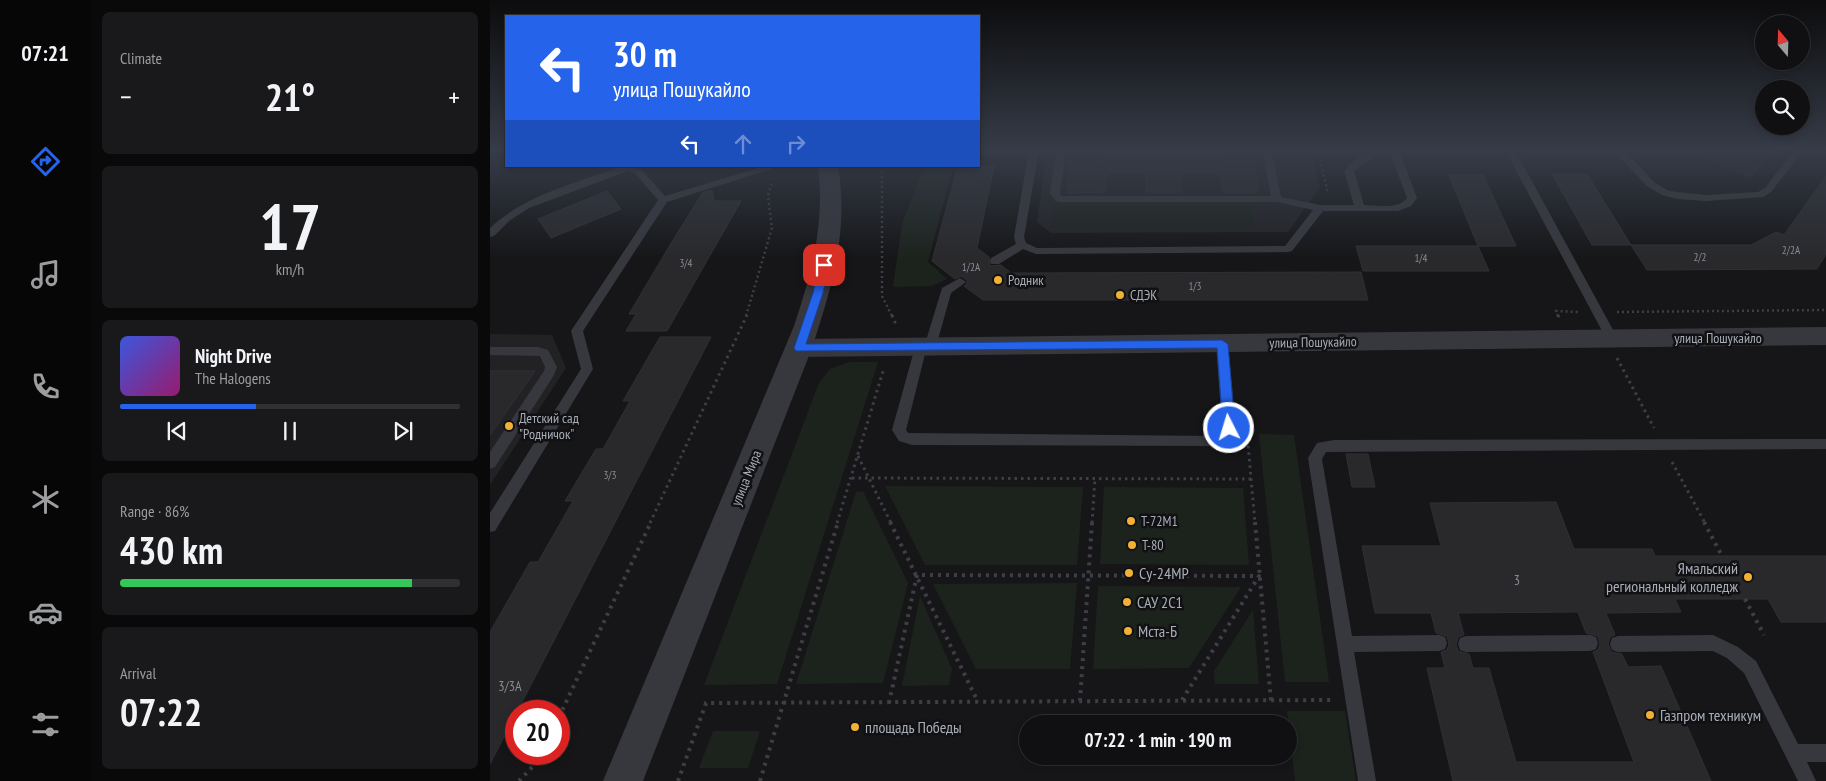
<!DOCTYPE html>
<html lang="en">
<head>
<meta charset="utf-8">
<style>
	body { margin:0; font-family:"PT Sans Narrow",sans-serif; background:#19191b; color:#f1f3f6; height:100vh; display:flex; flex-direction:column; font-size:19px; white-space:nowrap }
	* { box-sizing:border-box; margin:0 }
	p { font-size:16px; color:#9c9d9f }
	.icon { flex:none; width:28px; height:28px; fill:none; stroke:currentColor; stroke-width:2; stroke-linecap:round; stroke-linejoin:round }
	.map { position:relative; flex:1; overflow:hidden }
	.panel { display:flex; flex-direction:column; gap:12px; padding:12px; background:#09090a; width:400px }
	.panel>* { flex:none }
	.guide { position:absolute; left:15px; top:15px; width:475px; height:152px; border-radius:0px; box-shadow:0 2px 8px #0003,0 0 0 1px #303032; background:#2563eb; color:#fff; overflow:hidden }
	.needle { width:32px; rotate:341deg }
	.fabs { position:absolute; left:1265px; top:15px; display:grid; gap:10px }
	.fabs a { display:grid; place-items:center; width:55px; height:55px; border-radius:50%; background:#101012; box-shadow:0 2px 8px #0003,0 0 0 1px #303032; font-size:25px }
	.speed { position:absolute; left:15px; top:700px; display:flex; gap:10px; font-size:25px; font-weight:700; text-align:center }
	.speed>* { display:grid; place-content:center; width:65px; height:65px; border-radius:50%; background:#101012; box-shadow:0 2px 8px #0003,0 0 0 1px #303032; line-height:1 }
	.speed .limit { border:8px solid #d22; background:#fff; color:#111 }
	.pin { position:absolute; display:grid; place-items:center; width:42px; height:42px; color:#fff; margin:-21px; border-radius:10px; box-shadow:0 2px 8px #0006 }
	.me { position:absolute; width:55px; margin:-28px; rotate:355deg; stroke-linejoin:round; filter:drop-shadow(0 0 4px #0008) }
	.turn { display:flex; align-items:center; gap:18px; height:105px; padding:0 25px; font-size:22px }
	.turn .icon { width:65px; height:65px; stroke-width:2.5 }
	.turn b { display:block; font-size:35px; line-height:42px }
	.lanes { display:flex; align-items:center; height:48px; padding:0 25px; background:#0003; justify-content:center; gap:25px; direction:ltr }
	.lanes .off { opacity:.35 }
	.big { font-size:38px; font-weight:600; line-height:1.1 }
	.panel .card { flex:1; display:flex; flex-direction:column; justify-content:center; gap:8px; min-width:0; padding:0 18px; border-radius:8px; background:#19191b }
	.panel .dial { align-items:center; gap:0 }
	.dial b { font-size:65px; line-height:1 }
	.song { display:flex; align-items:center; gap:15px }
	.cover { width:60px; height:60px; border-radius:8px; background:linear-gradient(135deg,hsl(230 70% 55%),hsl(320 70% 35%)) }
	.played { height:5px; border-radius:2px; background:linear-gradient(90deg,#2563eb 40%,#303032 40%) }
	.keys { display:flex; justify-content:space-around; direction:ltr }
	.heat { display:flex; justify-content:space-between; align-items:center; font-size:28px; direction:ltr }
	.charge { height:8px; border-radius:4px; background:linear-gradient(90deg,#34c759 86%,#303032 0) }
	.trip { position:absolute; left:529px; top:715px; width:278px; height:50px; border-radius:25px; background:#101012; box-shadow:0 2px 8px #0003,0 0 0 1px #303032; font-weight:600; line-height:50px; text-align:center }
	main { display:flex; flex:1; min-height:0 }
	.tabs { display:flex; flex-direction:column; width:90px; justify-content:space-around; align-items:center; background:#060607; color:#9c9d9f }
	.tabs .icon { width:35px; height:35px }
	.tabs .on { color:#2563eb }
	.tabs b { font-size:22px; color:#f1f3f6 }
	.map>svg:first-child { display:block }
</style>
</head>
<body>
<main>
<nav class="tabs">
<b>07:21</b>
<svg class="icon on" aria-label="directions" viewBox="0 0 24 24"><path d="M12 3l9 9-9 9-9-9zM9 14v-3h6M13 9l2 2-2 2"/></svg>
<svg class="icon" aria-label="music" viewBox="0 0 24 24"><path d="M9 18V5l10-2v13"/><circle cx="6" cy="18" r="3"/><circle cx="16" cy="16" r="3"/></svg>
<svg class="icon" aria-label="phone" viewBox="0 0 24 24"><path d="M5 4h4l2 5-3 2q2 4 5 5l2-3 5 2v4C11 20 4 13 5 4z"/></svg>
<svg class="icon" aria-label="climate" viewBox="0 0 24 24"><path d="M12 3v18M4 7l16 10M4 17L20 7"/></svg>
<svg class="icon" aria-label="car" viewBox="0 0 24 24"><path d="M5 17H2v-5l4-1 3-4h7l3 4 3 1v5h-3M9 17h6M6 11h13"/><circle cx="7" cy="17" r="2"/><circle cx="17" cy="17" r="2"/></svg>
<svg class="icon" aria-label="filters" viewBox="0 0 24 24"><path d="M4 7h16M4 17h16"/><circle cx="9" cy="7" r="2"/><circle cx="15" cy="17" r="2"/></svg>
</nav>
<section class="panel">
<div class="card"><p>Climate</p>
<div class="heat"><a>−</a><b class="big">21°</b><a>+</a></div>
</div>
<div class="card dial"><b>17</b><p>km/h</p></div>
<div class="card">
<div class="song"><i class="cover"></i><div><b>Night Drive</b><p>The Halogens</p></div></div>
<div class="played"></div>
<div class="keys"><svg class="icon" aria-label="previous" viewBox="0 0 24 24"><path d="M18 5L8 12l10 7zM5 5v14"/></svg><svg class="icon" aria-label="pause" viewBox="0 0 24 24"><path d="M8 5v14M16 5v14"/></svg><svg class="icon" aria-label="next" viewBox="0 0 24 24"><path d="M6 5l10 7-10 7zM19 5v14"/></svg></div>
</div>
<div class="card"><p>Range · 86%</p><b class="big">430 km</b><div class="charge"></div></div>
<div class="card"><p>Arrival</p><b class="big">07:22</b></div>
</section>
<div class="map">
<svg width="1336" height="781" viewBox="0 0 1336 781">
	<rect width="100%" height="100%" fill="#161618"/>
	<!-- built -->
	<path fill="#222225" d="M557 150H810L822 156 830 187 798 232 561 233 547 222Z
		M1190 150H1285L1261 178Z
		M0 334 62 335 76 368 0 485Z"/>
	<!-- green -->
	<path fill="#1c231d" d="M1196 150H1279L1258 174Z
		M435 166H463L438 262 457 279 442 286 403 287 412 223Z
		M761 203 764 227 561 228 564 204Z
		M360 362H388L287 684 214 685 329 383 340 369Z
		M769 434 804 435 839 682H795Z
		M395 486 593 487 587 565H435Z
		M614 487 753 488 759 565 610 564Z
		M373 491 418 583 393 683 306 684 366 492Z
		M587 583 580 669H486L443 584Z
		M608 586 751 587 699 668 603 669Z
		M430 596 462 669 459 685 412 686Z
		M763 610 769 684H725L724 671Z
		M797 711H855L866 781H805Z
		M223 731H270L258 768H209Z"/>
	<!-- building -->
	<path fill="#29292c" stroke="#303034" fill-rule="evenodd" d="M615 150H649V153L731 150 732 160H764L768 192H732L730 172H690L691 192H656V172H616L615 192 577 193 580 161H614Z
		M468 166H504L487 248 499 257 500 266 511 265 521 273 871 272 878 300H493L474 286 477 284V280L471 276 465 279 442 261Z
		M1062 174H1097L1141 245H1102Z
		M959 175H993L1026 246H988Z
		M1336 176V254L1327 269 1157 270 1141 245H1261L1286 232 1294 235Z
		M222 190 224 201H251L177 331H136L146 314H139L180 245 213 192Z
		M117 191 131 209 61 238 48 219Z
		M866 246H988L999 271H873Z
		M170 337H221L0 764V632L40 562H48L83 501H75L106 449H113L140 401H133Z
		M0 371H45L0 435Z
		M856 454H878L885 487H862Z
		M1066 502 1084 549H1162L1165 556H1336V622H1291L1278 599H1185L1191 612 1116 613 1125 635 1120 637 1118 643 1121 652 1132 654 1138 667 1171 666 1221 781H963L937 668H955L951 652 957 650 959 644 957 636 946 633 941 613H885L872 546H951L940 503ZM1088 612 1096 633 1108 636 1110 644 1108 650 1103 652 1144 762H1026L999 668H983L979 654 968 651 966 645 968 637 974 635 968 613Z"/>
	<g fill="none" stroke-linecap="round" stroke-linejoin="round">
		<!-- path-far2 -->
		<path stroke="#3d3f44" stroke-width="2.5" stroke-dasharray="2 3" stroke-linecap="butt" d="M821 150 829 154 838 194
			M392 166V296L402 316
			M1127 312 1336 310
			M256 316 282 228 278 196 282 182
			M1068 316 1066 311 1088 312"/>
		<!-- path-far1 -->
		<path stroke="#3d3f44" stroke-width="3" stroke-dasharray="2.5 4" stroke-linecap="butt" d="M402 315 405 322 404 325
			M1068 315 1069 318
			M1127 358 1164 428
			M757 433 765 523
			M368 456 401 523
			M1182 462 1215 523
			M362 478 761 479
			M160 523 257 315
			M347 523 394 368
			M602 523 605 478"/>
		<!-- path -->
		<path stroke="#3d3f44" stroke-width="4" stroke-dasharray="3 5" stroke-linecap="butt" d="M400 522 488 702
			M765 522 781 701
			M1214 522 1232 556
			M1255 599 1274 635
			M590 701 602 522
			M399 703 427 575 769 576 692 700
			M69 717 161 522
			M29 781 48 761 51 754
			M188 781 216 703 843 700
			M270 781 348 522"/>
		<!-- service -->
		<path fill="#37383d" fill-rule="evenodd" d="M539 150H549L534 237 536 243 547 248 795 246 823 210 787 202H569L566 201 560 193 566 150H576L570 193 572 196H781L772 150H782L791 197 830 205H864L854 171C863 159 879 150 894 150L864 171 874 205C887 205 908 210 917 198L899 150H909L927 198 921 206 908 211H833L802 251 798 252 546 254 533 249 509 264H501L500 261 501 258 526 244 524 237Z
			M1015 150H1025L1128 339 1126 342H1118Z
			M1122 150 1136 152 1164 182 1179 191 1216 195 1268 192 1275 188 1304 150H1314L1281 192 1273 197 1216 201 1188 199 1172 195 1157 186Z
			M133 166 151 169 175 196 275 166H291L177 202 93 331 103 369 5 531 0 532V513L91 369 81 331 168 200 145 173 138 171 39 208 19 221 4 236 0 237V228C34 195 89 182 133 166Z
			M470 278 476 282 461 293 446 347 444 350H436L416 430 418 433 722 436 732 427 726 344 732 340 738 344 746 428C741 437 734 443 724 446L422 445 409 441 402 430 425 347 427 344H435L452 288Z
			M0 347H48L58 350 67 367 64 375 5 467 0 469V452L54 371 55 367 50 356 0 355Z
			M1336 439V449L836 452 832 459 862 636 949 635 955 637 957 643 955 649 949 651 864 652 886 781H868L818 458 827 443 844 440Z
			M1100 635 1106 637 1108 643 1106 649 1100 651 976 652 970 650 968 644 970 638 976 636Z
			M1223 635 1248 647 1266 661 1308 744H1336V762H1317L1326 781H1308L1254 673 1237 658 1223 651 1128 652 1122 650 1120 644 1122 638 1128 636Z"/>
		<!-- minor -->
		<path fill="#37383d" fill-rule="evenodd" d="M1336 327V345L309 357 301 354 297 348 301 342 309 339Z"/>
		<!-- tertiary -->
		<path fill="#37383d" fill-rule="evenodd" d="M328 166H348C359 232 342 286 322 348L153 781H113L304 326C322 272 335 224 328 166Z"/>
	</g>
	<!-- sky -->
	<linearGradient id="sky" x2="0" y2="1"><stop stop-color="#0c0c0d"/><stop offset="0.58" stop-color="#363c48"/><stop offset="1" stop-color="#363c48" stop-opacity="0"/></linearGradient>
	<rect width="1336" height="259" fill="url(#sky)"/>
	<!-- route -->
	<path fill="#2563eb" stroke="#184099" d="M334 262 339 265 333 293 316 344 732 340 738 344 745 428 743 431H735L733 428 727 348 306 351 304 348 323 293 329 265Z"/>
	<!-- markers -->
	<g fill="#f2b134" stroke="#111113" stroke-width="2">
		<circle cx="508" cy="280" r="5"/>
		<circle cx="630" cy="295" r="5"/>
		<circle cx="19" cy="426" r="5"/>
		<circle cx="641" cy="521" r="5"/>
		<circle cx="642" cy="545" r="5"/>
		<circle cx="639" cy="573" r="5"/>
		<circle cx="1258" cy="577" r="5"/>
		<circle cx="637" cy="602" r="5"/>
		<circle cx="638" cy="631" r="5"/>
		<circle cx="1160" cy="715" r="5"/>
		<circle cx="365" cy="727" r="5"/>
	</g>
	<g text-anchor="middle" stroke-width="5" stroke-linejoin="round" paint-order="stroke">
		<!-- number labels -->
		<g font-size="11" fill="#888b94">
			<text x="1301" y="254">2/2А</text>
			<text x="1210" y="261">2/2</text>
			<text x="931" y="262">1/4</text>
			<text x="196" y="267">3/4</text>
			<text x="481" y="271">1/2А</text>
			<text x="705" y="290">1/3</text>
			<text x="120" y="479">3/3</text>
		</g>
		<!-- poi labels -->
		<g font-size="14" fill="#a8adb8" stroke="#111113" text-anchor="start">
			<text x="518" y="285">Родник</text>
			<text x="640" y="300">СДЭК</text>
			<text x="29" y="423">Детский сад<tspan x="29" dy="16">"Родничок"</tspan></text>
			<text x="651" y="526">Т-72М1</text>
			<text x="652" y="550">Т-80</text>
		</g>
		<!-- street labels -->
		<g font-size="14" fill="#a8adb8" stroke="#111113">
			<text x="1228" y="343">улица Пошукайло</text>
			<text transform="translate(823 342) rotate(-1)" y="5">улица Пошукайло</text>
			<text transform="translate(256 478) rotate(-68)" y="5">улица Мира</text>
		</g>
		<!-- near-number labels -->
		<g font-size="14" fill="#888b94">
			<text x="1027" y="585">3</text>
			<text x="20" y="691">3/3А</text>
		</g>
		<!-- near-poi labels -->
		<g font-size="16" fill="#a8adb8" stroke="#111113" text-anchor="start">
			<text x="1248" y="574" text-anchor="end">Ямальский<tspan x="1248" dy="18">региональный колледж</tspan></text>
			<text x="649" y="579">Су-24МР</text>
			<text x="647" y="608">САУ 2С1</text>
			<text x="648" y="637">Мста-Б</text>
			<text x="1170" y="721">Газпром техникум</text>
			<text x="375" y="733">площадь Победы</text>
		</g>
	</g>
</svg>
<div class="fabs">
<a><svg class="needle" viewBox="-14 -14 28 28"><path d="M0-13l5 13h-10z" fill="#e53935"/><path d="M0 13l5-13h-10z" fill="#9c9d9f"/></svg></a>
<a><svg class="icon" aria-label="search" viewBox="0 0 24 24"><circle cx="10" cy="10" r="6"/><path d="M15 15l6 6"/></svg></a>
</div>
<div class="speed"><div class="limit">20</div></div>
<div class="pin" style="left:334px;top:265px;background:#d93025"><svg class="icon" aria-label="arrive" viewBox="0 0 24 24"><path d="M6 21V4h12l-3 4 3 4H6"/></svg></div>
<svg class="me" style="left:739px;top:428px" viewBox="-20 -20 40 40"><circle r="17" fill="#2563eb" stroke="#fff" stroke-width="3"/><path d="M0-11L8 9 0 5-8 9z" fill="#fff"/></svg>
<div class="trip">07:22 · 1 min · 190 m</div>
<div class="guide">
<div class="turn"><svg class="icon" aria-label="left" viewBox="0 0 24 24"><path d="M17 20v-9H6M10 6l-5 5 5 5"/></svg><div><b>30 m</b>улица Пошукайло</div></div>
<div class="lanes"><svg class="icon" aria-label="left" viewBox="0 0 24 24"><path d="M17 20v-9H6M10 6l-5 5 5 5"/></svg><svg class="icon off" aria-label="ahead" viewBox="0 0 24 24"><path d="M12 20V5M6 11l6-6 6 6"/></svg><svg class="icon off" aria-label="right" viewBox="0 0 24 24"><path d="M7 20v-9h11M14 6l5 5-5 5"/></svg></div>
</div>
</div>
</main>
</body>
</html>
